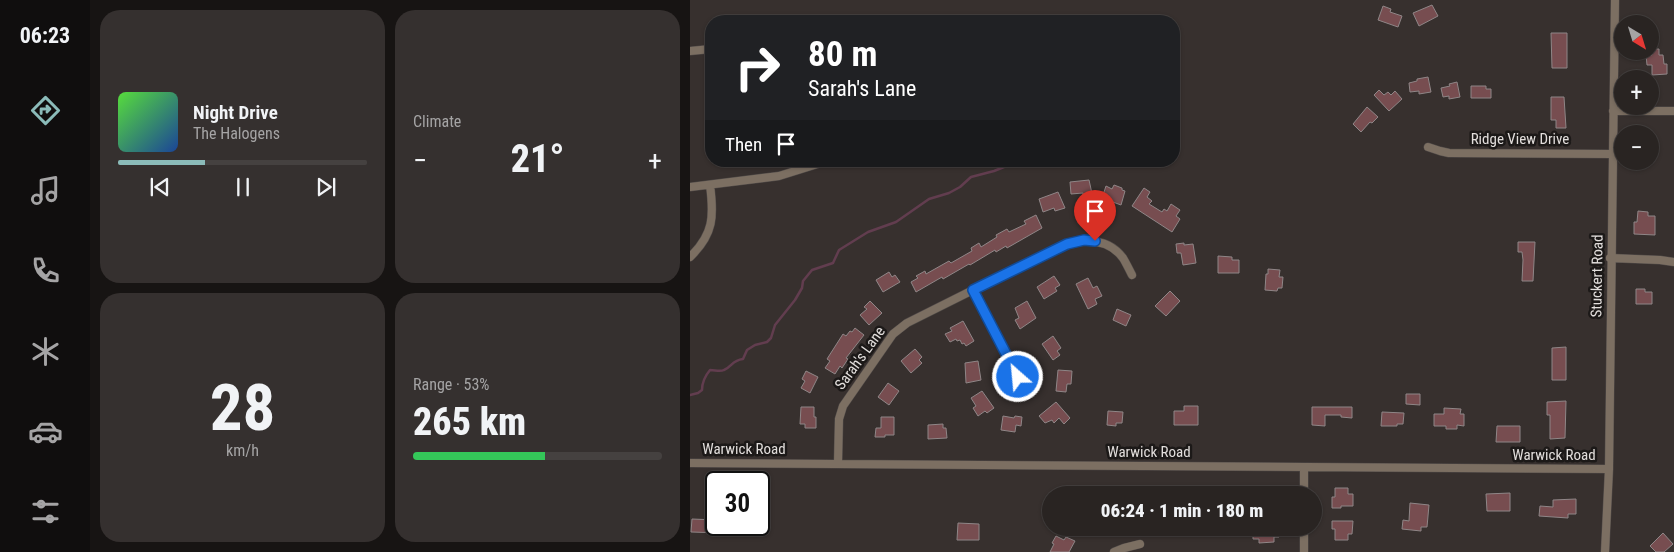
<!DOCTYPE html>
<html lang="en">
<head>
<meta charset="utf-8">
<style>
	body { margin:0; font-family:"Roboto Condensed",sans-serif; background:#35302f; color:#f1f3f6; height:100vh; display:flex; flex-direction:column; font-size:19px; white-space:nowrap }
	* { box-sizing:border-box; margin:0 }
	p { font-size:16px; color:#a5a4a5 }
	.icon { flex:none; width:28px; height:28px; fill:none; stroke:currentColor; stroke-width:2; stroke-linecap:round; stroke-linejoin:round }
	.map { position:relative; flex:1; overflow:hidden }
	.panel { display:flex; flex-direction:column; gap:10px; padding:10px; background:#171413; width:600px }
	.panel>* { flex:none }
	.banner { position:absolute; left:15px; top:15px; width:475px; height:152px; border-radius:20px; box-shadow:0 1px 4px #0004,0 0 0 1px #454140; background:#202124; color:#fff; overflow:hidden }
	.needle { width:32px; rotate:142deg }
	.tools { position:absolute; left:924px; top:15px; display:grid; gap:10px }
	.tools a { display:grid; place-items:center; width:45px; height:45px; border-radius:50%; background:#292422; box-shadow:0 1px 4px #0004,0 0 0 1px #454140; font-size:25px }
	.speed { position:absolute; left:15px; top:471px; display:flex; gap:10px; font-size:25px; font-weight:700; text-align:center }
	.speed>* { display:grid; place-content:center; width:65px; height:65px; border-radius:50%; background:#292422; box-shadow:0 1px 4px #0004,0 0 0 1px #454140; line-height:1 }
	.speed .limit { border:2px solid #111; border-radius:8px; background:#fff; color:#111 }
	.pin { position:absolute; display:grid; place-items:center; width:42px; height:42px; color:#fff; margin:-51px -21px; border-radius:50% 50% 50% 0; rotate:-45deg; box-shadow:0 0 5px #0007 }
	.pin .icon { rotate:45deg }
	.me { position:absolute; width:55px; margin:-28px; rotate:333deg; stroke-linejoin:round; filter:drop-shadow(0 0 4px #0008) }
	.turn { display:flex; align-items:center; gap:18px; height:105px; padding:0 20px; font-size:22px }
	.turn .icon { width:65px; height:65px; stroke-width:2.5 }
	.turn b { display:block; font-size:35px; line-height:42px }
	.then { display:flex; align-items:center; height:48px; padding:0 20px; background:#0003; gap:10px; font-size:19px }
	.big { font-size:38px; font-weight:800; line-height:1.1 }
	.panel .tile { flex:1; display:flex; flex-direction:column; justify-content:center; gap:8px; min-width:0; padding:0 18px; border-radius:20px; background:#35302f }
	.panel .dial { align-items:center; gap:0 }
	.dial b { font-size:65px; line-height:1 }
	.song { display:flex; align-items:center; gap:15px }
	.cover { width:60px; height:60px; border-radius:8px; background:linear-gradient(135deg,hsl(110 70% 55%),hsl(220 70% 35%)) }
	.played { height:5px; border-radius:2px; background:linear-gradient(90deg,#8bbbb9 35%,#454140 35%) }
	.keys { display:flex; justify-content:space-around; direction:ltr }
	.heat { display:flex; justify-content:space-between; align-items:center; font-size:28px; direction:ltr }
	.charge { height:8px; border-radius:4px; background:linear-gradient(90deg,#34c759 53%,#454140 0) }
	.panel .tiles { flex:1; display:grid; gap:10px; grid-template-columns:repeat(2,1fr) }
	.trip { position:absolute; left:352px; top:486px; width:280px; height:50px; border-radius:25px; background:#292422; box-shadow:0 1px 4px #0004,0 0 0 1px #454140; font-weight:800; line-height:50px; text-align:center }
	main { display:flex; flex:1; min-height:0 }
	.tab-bar { display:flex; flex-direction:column; width:90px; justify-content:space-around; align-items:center; background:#100e0e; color:#a5a4a5 }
	.tab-bar .icon { width:35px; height:35px }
	.tab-bar .selected { color:#8bbbb9 }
	.tab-bar b { font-size:22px; color:#f1f3f6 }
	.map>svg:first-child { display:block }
</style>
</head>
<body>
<main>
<nav class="tab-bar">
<b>06:23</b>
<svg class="icon selected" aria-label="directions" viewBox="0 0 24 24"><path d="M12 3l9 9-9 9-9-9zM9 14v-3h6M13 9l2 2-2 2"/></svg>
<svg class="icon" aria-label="music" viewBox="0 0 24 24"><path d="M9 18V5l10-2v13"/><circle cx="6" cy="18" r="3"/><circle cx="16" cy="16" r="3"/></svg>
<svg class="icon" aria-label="phone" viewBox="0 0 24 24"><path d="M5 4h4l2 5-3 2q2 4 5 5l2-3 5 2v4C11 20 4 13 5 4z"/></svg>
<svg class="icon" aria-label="climate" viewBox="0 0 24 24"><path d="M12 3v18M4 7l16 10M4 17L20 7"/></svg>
<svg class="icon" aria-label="car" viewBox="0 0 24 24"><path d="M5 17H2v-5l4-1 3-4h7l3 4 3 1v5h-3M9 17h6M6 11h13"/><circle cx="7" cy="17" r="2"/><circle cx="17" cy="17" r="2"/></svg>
<svg class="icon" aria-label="filters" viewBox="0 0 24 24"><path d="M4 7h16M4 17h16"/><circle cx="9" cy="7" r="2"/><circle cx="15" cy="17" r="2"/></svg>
</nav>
<section class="panel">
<div class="tiles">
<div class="tile">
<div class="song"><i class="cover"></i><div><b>Night Drive</b><p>The Halogens</p></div></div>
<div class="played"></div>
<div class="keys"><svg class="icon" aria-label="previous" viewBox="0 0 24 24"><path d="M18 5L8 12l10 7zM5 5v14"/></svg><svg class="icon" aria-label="pause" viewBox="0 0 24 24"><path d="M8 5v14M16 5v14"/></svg><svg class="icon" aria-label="next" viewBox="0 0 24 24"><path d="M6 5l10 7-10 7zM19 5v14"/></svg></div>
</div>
<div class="tile"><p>Climate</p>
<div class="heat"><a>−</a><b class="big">21°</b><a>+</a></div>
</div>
<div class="tile dial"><b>28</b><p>km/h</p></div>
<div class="tile"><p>Range · 53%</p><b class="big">265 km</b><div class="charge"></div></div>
</div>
</section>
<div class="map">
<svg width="984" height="552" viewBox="0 0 984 552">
	<rect width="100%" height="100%" fill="#37302e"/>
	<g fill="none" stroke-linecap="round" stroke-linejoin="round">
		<!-- stream -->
		<path stroke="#623d4f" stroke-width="2.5" d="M0 395 8 393 12 390C12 382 15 376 20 370 25 370 30 372 34 370 42 367 42 360 53 359L57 350 65 345 77 342 81 338 85 325 105 300 112 288 113 281 122 270 143 263 149 250 178 232 206 222 239 199 259 193 270 187 281 177 304 171 314 167 315 161"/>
	</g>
	<!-- building -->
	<path fill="#774d50" stroke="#8f8687" d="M742 5 748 16 729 26 723 13Z
		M693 6 701 9 700 12 712 16 708 27 688 20Z
		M861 33H877V68H862Z
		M961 49H969V55H973L974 64H977V74L962 75V65H957L956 55H962Z
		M738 77 741 92 729 94V91L720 92 719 83 727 81V79Z
		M767 82 770 97 759 99V96L753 97 751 88 760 86 759 84Z
		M781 86H796V89H801V98H781Z
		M689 90 694 95 698 92 701 95 705 91 712 99 699 111 684 95Z
		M861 97H874L876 128H866V120H861Z
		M677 107 688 117 682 123 680 122 671 132 663 124Z
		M399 180 403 198 393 199V193L381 194 380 182Z
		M424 185 432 188V190L435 191 431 205 412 198 416 186 422 189Z
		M454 188 460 192 457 197 462 201 459 204 472 212 474 209 477 211 481 204 490 210 486 216 490 219 482 232 442 206Z
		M368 192 375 208 365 211 364 208 353 212 349 199Z
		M948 211 958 212V216H965V235L944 234V222H947Z
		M346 215 352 228 317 248 316 246 306 252 305 250 280 265 279 264 253 279 252 277 226 292 221 282 228 278 226 276 235 271 236 274 259 261 261 263 282 251 281 248 289 243 291 247 307 237 306 235 317 229 319 232 336 224 334 221Z
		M828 242H845L843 281H832L833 260 832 252H828Z
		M494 243V245L503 244 506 263 493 265 491 253H487L486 244Z
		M528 256 542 257V260H549V273H528Z
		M578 269 590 270 589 277H593L592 288H588L587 291 575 290 576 274H578Z
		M199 272 202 277 205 275 210 282 193 292 186 280Z
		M364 276 370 285 365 288 367 291 354 299 347 287Z
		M398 278 403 288 407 286 412 296 405 299 407 304 398 309 386 284Z
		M946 289H955V292H962V304H946Z
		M480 291 490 301 476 316 465 306Z
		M180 301 192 313 179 325 170 315 177 309 174 307Z
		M337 301 346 318 330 329 325 320 329 318 325 308Z
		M427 309 441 315 436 326 423 320Z
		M273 321 284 341 276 346 274 343 272 344 270 340 267 341 266 339 260 342 255 334 262 331 260 328Z
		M165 328 174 335 156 358 158 359 152 368 150 366 145 374 135 368 140 361 137 359 153 334 156 336 160 331 162 332Z
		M363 336 371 348 367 351 370 355 363 360 352 344Z
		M876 347V380H862V348Z
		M225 349 232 357 229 360 232 363 221 373 211 361Z
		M288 361 291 380 276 383 275 363Z
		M368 370 382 371 381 384H377L376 392 366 391Z
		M116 371 128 377 120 393 111 388 115 381 112 379Z
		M198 383 209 391 199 405 188 397Z
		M292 391 304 408 297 413 295 411 288 416 283 408 286 406 281 398Z
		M716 394H730V405L716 404Z
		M876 401 875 438 860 439V415H857V402Z
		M366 402 380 418 374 424 369 418 364 423 362 420 355 423 349 416Z
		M494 406H508V425H484V411H494Z
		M111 407H124V417H126V428H115V424H110Z
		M622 407H662V418L651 417V415H635V426L622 425Z
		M754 408 771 409 770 414H774V426L767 425V429H756V426H744V414H754Z
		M418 411 433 412 432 423H426V426L417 425Z
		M692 412 714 413 713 424H707V426H691Z
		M313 416 324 418 325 416 332 417 331 426 326 425 325 432 311 430Z
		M191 417H204V435H195V437H185L186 428H191Z
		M253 424V428H256L257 438 238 439V425Z
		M807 426H830V442H806Z
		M566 487H583L582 495H566Z
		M645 488H658V494H663V506H651V508H642V497H645Z
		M820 493V511H797L796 494Z
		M886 499V514H878V518L849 516 850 506 863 507V500Z
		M720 503 739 505 737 527H731V531L712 529 713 520 719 521Z
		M2 519 26 520V525H33V533L1 532Z
		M642 521H663L662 534H658V540H645V529H642Z
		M268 523 289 524V540H267Z
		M563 528 589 529V537H584V542L569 543V539H563Z
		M973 533 983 544 974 552H966L960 546Z
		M366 536 374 540 376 537 385 541 379 552H360L364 544 362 543Z"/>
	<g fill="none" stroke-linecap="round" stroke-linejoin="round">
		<defs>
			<path id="street" d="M0 51 21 49
				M923 111H984
				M738 147 750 151 759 153 922 154
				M0 187 89 176 137 161
				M0 257C24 234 24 216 20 185
				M920 258 970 260 984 262
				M283 290 328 377
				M0 463 919 469
				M148 463 149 419 153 406 203 334 217 323 363 250C386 240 415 234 433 258 436 263 439 269 442 275
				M614 495V467
				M424 552 434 548 450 544
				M614 552V528
				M915 552 919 469 925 0"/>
		</defs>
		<!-- street casing -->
		<use href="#street" stroke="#524c4a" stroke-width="9"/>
		<!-- street -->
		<use href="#street" stroke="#7c6f62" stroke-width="8"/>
	</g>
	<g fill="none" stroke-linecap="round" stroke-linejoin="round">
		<defs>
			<path id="route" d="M328 377 283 290 377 244 394 240 405 241"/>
		</defs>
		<!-- route casing -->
		<use href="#route" stroke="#114b97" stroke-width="12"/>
		<!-- route -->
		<use href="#route" stroke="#1a73e8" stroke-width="9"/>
	</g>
	<g text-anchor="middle" stroke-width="5" stroke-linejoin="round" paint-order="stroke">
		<!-- street labels -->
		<g font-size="15" fill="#e2dedc" stroke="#1c1918">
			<text x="830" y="144">Ridge View Drive</text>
			<text transform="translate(907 276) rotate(-89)" y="5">Stuckert Road</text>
			<text transform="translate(170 358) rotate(-54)" y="5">Sarah's Lane</text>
			<text x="54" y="454">Warwick Road</text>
			<text x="459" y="457">Warwick Road</text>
			<text x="864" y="460">Warwick Road</text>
		</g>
	</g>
</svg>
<div class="tools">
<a><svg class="needle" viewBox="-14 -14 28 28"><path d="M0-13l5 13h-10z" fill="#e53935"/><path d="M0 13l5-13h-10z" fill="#a5a4a5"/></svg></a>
<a>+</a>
<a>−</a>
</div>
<div class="speed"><div class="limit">30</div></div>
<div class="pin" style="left:405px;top:241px;background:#d93025"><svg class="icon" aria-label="arrive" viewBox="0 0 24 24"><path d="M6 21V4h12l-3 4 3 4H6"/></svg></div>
<svg class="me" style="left:328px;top:377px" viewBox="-20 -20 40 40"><circle r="17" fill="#1a73e8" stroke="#fff" stroke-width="3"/><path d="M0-11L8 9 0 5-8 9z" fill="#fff"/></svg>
<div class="trip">06:24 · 1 min · 180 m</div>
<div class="banner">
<div class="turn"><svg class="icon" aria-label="right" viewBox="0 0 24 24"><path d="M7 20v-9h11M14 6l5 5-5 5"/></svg><div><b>80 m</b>Sarah's Lane</div></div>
<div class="then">Then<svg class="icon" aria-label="arrive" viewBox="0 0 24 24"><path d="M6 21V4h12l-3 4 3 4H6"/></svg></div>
</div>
</div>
</main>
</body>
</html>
